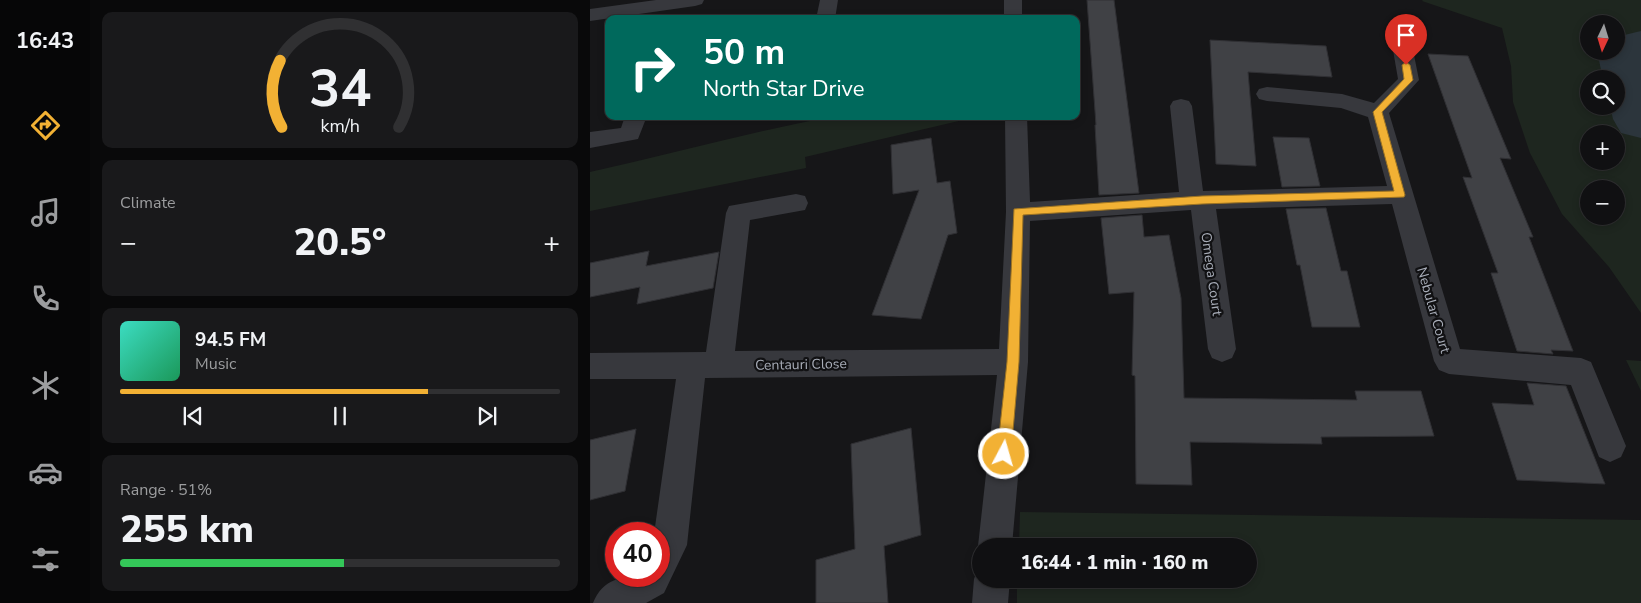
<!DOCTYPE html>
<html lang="en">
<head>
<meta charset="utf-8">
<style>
	body { margin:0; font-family:"Nunito Sans",sans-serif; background:#19191b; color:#f1f3f6; height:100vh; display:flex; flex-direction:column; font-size:19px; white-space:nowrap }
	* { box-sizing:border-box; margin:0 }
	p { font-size:16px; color:#9c9d9f }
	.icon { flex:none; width:28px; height:28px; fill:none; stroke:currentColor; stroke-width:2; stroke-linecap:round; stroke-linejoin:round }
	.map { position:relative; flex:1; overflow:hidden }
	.drawer { display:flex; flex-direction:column; gap:12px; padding:12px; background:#09090a; width:500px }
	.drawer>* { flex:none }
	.banner { position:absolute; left:15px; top:15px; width:475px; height:105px; border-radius:10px; box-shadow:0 2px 8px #0003,0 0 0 1px #303032; background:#00695c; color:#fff; overflow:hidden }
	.needle { width:32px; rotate:184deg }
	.controls { position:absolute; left:990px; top:15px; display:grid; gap:10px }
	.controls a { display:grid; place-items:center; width:45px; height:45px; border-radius:50%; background:#101012; box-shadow:0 2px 8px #0003,0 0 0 1px #303032; font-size:25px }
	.speed { position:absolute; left:15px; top:522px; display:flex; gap:10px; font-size:25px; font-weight:700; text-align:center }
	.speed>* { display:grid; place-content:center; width:65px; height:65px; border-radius:50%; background:#101012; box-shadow:0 2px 8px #0003,0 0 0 1px #303032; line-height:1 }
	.speed .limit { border:8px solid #d22; background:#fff; color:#111 }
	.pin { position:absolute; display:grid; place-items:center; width:42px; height:42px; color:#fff; margin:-51px -21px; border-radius:50% 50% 50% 0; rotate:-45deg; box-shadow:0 0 5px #0007 }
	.pin .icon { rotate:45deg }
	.me { position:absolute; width:55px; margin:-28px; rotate:6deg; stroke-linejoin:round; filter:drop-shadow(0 0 4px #0008) }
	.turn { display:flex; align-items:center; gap:18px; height:105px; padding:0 15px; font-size:22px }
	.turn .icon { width:65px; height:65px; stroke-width:2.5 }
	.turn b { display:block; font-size:35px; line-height:42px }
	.big { font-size:38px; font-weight:800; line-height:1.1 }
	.drawer .widget { flex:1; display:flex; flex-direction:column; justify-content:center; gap:8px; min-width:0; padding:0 18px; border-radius:10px; background:#19191b }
	.drawer .dial { align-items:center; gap:0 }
	.dial svg { height:130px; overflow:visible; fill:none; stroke:#303032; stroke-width:7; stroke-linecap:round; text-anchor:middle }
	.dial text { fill:#f1f3f6; stroke:none }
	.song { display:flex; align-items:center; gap:15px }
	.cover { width:60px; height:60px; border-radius:8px; background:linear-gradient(135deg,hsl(170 70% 55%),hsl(150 70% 35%)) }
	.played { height:5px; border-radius:2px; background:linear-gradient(90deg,#f2b134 70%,#303032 70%) }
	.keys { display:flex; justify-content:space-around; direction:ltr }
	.heat { display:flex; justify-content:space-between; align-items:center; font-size:28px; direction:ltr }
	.charge { height:8px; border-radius:4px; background:linear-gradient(90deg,#34c759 51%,#303032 0) }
	.trip { position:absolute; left:382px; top:538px; width:285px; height:50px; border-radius:25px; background:#101012; box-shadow:0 2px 8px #0003,0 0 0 1px #303032; font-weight:800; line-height:50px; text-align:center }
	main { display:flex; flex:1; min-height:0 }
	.tabs { display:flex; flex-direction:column; width:90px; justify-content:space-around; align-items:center; background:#060607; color:#9c9d9f }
	.tabs .icon { width:35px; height:35px }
	.tabs .current { color:#f2b134 }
	.tabs b { font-size:22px; color:#f1f3f6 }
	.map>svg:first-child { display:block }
</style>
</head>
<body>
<main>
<nav class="tabs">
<b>16:43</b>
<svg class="icon current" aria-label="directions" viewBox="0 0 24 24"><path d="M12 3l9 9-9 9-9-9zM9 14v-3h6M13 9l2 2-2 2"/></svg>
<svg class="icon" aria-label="music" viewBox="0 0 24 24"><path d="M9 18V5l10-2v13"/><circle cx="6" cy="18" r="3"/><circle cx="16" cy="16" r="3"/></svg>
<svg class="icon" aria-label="phone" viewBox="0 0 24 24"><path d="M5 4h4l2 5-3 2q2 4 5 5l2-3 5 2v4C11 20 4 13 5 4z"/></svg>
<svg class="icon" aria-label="climate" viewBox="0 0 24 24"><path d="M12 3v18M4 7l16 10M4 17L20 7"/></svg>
<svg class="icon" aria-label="car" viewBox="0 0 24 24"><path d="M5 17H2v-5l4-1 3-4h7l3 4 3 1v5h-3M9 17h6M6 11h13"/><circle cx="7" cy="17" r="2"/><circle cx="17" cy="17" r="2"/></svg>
<svg class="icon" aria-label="filters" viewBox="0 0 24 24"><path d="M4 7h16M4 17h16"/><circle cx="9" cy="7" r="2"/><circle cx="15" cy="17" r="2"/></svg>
</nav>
<section class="drawer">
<div class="widget dial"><svg viewBox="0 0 100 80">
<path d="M14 69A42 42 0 1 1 86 69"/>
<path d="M14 69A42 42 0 0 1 13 28" stroke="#f2b134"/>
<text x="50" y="56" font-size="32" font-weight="700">34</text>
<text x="50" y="72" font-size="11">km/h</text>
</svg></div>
<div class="widget"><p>Climate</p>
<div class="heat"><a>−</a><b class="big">20.5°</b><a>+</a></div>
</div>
<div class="widget">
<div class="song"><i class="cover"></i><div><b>94.5 FM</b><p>Music</p></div></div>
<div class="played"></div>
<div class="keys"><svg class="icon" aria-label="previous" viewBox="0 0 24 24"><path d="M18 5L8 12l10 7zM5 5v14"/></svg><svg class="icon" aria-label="pause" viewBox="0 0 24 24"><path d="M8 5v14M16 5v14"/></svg><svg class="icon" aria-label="next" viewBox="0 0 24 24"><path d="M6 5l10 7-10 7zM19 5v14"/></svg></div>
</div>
<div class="widget"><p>Range · 51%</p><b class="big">255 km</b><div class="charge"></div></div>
</section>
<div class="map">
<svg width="1051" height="603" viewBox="0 0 1051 603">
	<rect width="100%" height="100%" fill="#161618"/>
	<!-- green -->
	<path fill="#1e261f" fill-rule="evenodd" d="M833 0H1051V45L1031 51 1051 129V313L1019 267 972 214 940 153 923 102 921 66 912 28 832 1ZM999 24H1026V51H999ZM999 79H1026V106H999ZM999 134H1026V161H999ZM999 189H1026V216H999Z
		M1051 48V111L1035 52Z
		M246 116H390L215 157 216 168 0 211V172C82 154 163 131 246 116Z
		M1036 360 1051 361V391Z
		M430 512 1051 520V603H427V579H659V546H429Z"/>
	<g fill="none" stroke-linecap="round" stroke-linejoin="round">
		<!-- river -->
		<path fill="#2c353c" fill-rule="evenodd" d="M1051 31V138L1031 133 1023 119 1020 106H1026V79H1013L1007 51H1026V37Z"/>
	</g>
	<!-- building -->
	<path fill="#404145" stroke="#303034" d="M497 0H524L549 193 509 195 505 125H506Z
		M620 40 736 46 742 77 658 72 666 166 626 164Z
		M838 54 878 56 921 159 910 158 943 237H939L983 351 961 350 963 354 927 351 901 273H908L873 177 882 178Z
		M683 137 719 138 730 186 692 187Z
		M341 138 347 183 360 181 367 233 358 235 331 319 282 315 329 190 303 194 301 145Z
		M736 208 751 271H757L770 327H722L710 265H707L696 209Z
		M552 215 554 237 579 235 591 298 594 398 767 400 765 391H831L844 436 731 437 732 444 600 442 602 485 546 484 545 376 542 375 544 292 519 294 511 218Z
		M59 251 56 266 129 252 123 288 47 304 50 287 0 297V263Z
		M937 383 976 386 1015 484 927 480 902 403 944 405Z
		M321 428 331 535 294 546 298 603H226V560L265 549 261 444Z
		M46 429 35 491 0 500V440Z"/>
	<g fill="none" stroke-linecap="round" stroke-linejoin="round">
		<!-- minor -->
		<path fill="#37383d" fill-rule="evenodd" d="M66 0H114L112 4 105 6 0 21V9Z
			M230 0H248L245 19H226Z
			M414 0H432V19H414Z
			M813 44 820 46 823 50 829 80 799 113 870 349 991 358 1001 362 1036 446 1031 457 1020 462 1009 457 981 385 859 374 849 370 844 361 802 204 626 209 646 349 642 358 632 362 622 358 618 349 601 210 440 221 438 362 422 546H391V555L388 546 407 375 115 378 97 545 74 593 56 603H3C15 573 41 576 69 576V534H64L86 379H0V353L116 352 136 213 139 206 206 194 215 196 218 203 215 210 160 220 145 351 409 349 416 212 415 116H437L440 202 589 192 580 106 583 101 591 99 599 101 602 106 613 191 797 186 778 117 751 108 677 101 669 99 666 94 669 89 677 87 752 94 784 103 808 79 803 50 806 46Z
			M35 116H57L48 139 0 148V132L31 128Z
			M389 566H391V579H420L418 603H382L384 579Z"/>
	</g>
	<!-- route -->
	<path fill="#f2b134" stroke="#9d7322" d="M816 62 820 65 823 80 792 112 815 195 814 197 612 204 433 215 429 362 421 454 419 459 414 461 409 459 407 454 417 362 424 209 612 196 804 191 783 112 814 79 812 65Z"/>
	<g text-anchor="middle" stroke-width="4.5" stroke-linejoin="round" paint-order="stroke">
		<!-- street labels -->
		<g font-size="14" fill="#a8adb8" stroke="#111113">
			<text transform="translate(622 274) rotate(82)" y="5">Omega Court</text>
			<text transform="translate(844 310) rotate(74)" y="5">Nebular Court</text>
			<text transform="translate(211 364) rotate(-1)" y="5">Centauri Close</text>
		</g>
	</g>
</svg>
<div class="controls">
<a><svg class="needle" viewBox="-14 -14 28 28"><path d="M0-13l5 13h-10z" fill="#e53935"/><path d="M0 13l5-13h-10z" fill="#9c9d9f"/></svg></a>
<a><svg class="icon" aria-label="search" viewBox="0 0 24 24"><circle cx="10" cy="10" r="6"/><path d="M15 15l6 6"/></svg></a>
<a>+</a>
<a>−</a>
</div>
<div class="speed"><div class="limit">40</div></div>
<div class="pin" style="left:816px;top:65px;background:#d93025"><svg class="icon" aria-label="arrive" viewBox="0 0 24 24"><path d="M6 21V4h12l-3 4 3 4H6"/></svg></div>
<svg class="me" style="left:414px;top:454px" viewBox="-20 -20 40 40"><circle r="17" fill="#f2b134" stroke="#fff" stroke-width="3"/><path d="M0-11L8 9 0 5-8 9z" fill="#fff"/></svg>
<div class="trip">16:44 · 1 min · 160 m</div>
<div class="banner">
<div class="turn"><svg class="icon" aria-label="right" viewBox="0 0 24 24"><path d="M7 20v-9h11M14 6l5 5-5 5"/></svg><div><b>50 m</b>North Star Drive</div></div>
</div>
</div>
</main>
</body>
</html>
